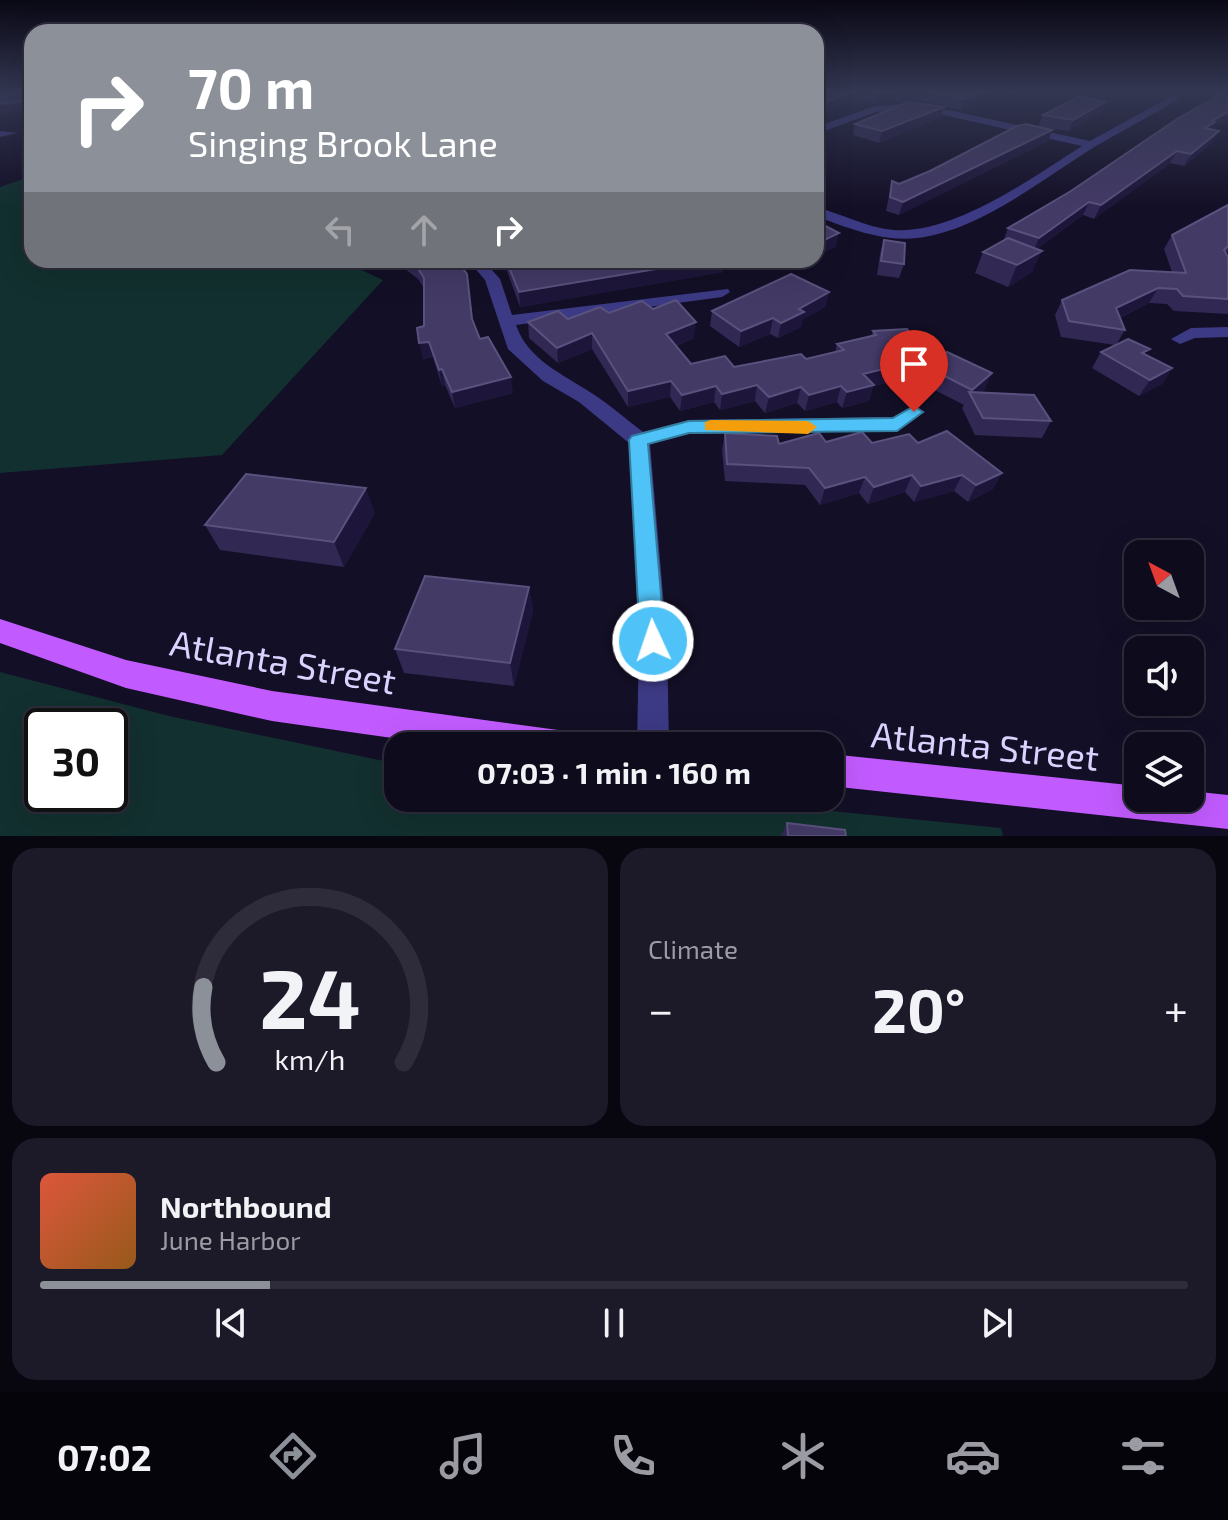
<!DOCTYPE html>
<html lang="en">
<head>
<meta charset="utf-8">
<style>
	body { margin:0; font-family:"Exo 2",sans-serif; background:#1c1929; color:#f1f3f6; height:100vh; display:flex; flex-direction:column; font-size:30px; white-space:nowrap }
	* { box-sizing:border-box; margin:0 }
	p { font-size:26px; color:#9b9ba3 }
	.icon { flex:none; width:44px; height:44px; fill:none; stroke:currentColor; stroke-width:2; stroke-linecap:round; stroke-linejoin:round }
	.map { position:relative; height:836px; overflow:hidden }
	.side { display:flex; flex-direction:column; gap:12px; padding:12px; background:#08060f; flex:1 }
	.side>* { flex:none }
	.top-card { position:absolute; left:24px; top:24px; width:800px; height:244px; border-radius:24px; box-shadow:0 8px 32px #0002,0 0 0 2px #2e2b3b; background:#8c9099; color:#fff; overflow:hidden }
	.needle { width:52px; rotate:319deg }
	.tools { position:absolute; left:1124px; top:540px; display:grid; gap:16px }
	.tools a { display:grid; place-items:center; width:80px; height:80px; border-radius:16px; background:#0e0b1c; box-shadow:0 8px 32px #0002,0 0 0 2px #2e2b3b; font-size:40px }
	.speed { position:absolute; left:24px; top:708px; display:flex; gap:16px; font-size:40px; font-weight:700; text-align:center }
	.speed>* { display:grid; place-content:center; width:104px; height:104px; border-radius:50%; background:#0e0b1c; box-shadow:0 8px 32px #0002,0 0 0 2px #2e2b3b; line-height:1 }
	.speed .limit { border:4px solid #111; border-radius:12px; background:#fff; color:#111 }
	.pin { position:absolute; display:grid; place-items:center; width:68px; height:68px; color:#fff; margin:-82px -34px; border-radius:50% 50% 50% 0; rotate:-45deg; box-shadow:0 0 8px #0007 }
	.pin .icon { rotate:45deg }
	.me { position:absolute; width:88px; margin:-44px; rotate:357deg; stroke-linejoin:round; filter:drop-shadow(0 0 6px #0008) }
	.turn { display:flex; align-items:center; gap:28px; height:168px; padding:0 32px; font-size:36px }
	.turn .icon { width:104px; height:104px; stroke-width:2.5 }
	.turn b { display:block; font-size:56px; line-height:68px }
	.lanes { display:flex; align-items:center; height:76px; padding:0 32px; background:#0003; justify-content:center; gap:40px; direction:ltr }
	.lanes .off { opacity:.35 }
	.big { font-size:60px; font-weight:700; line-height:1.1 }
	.side .widget { flex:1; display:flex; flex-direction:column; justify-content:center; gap:12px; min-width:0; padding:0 28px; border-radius:24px; background:#1c1929 }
	.side .dial { align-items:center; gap:0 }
	.dial svg { height:208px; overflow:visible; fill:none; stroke:#2e2b3b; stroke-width:7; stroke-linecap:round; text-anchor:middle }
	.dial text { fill:#f1f3f6; stroke:none }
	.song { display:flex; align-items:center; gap:24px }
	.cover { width:96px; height:96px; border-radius:12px; background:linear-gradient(135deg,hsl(10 70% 55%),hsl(30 70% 35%)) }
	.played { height:8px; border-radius:4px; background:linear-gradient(90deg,#8c9099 20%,#2e2b3b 20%) }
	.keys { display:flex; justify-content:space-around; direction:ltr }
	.heat { display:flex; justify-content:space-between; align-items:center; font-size:44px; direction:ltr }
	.side .tiles { flex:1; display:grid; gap:12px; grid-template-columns:1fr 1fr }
	.widget:last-child { grid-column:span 2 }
	.trip { position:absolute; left:384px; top:732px; width:460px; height:80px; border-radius:24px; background:#0e0b1c; box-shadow:0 8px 32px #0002,0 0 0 2px #2e2b3b; font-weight:700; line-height:80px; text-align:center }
	.menu { display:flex; height:128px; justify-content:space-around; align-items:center; background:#06040b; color:#9b9ba3 }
	.menu .icon { width:56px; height:56px }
	.menu .on { color:#8c9099 }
	.menu b { font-size:36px; color:#f1f3f6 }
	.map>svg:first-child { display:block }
</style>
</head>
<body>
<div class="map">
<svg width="1228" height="836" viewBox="0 0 1228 836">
	<rect width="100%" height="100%" fill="#130f26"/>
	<!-- green -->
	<path fill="#12302f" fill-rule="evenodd" d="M32 176V260H340L383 280 222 455 0 473V187Z
		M0 672 169 716 398 764V798H701L1001 828 1003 836H0ZM42 726H110V794H42Z"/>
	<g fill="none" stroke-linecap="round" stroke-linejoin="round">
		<!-- minor -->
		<path fill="#3d3a85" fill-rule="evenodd" d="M1168 91 1181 94 1176 101C1150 116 1122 131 1096 146 1044 178 979 231 917 238 883 242 847 228 816 216V207C842 214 865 227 893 230 953 235 1032 178 1082 146L917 109 876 112 816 134V127L875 106 917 103 1090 141 1170 97 1172 95Z
			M0 131 18 133 0 137Z
			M468 260H483L500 279 512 315 728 289 730 292 722 297 516 325C528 360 563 374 593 394 610 405 626 419 643 432L689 420 893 417 914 406 924 412 897 431 689 434 650 444 667 641 669 746H637L639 641 629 443 579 402 543 381 508 349 485 280Z
			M1228 327V337L1195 338 1180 344 1171 339 1191 328Z"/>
		<!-- major -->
		<path fill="#c25bff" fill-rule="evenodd" d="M0 619 126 660 272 691 558 730 569 735 574 746H449L272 721 126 688 0 643Z
			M830 754 1138 786V798H1190V791L1228 795V829L830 786Z"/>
	</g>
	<!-- wall -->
	<path fill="#312854" d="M816 91H986L982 101 961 110 918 100 874 103 860 99 816 114Z
		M1006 91H1026L1012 97Z
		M1228 91V120L1211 129 1212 143 1184 166 1170 163 1094 219 1083 215 1037 249 1032 272 1008 287 975 273 983 252 1003 242 1008 228 1071 191Z
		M1105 102 1101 112 1069 131 1038 127 1043 115Z
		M944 107 941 117 879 143 853 135 855 124Z
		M1052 130 1048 141 899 215 886 211 892 181 899 184Z
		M1228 205V251L1226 253 1228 257V314L1174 311 1167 304 1149 303 1120 318 1125 330 1116 345 1146 355 1172 368 1162 384 1139 396 1092 368 1101 352 1115 345 1061 337 1055 315 1062 300 1172 272 1164 249 1172 235Z
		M884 240 904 264 899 278 877 275 880 254Z
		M385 260H456L469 289 473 322 480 339 513 393 455 408 445 385 442 386 433 357 423 359 424 288 418 279 395 261 390 263Z
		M503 260H724L723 272 520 307Z
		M829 292 825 307 802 320 801 327 778 338 770 334 739 347 710 326 712 311Z
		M609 313 694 338 676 346 691 364 734 367 806 359 835 352 837 344 871 336 873 331 929 358 923 374 873 386 869 401 842 408 837 402 805 411 797 403 765 413 755 401 720 410 714 402 680 411 670 397 628 407 592 349 558 363 529 338 528 322 568 319Z
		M927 367 985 389 981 393 1051 421 1042 438 975 435 962 408 964 405 921 383Z
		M725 433 779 444 826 442 918 443 993 489 968 502 954 491 914 502 905 492 868 504 859 493 820 505 805 485 725 481 722 450Z
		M375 513 344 567 220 550 205 525Z
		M529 587 533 611 514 686 404 673 395 649Z
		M787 823 846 836H781Z"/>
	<!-- shaded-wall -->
	<path fill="#1d163a" d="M0 91H26L0 96Z
		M856 91H862L860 99 816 114V105Z
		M902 91H920L918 100 874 103 876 93Z
		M986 91 982 101 961 110 964 99Z
		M1015 91H1026L1012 97Z
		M32 100V109L0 114V104Z
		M1105 102 1101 112 1069 131 1073 120Z
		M944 107 941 117 879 143 882 131Z
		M1228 112V120L1211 129 1205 128 1212 121Z
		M1052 130 1048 141 899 215 903 202Z
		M1219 131 1212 143 1184 166 1191 154Z
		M1177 151 1170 163 1094 219 1101 205Z
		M1089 202 1083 215 1033 252 1039 238Z
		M839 233 836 247 816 256V244Z
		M1042 251 1032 272 1008 287 1017 265Z
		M710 260H724L723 272 520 307 519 292Z
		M1158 288 1149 303 1107 324 1116 308Z
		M829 292 825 307 802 320 801 327 778 338 781 323 799 309Z
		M773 318 770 334 739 347 741 331Z
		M696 322 694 338 665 350 666 334Z
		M592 333V349L558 363 557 348Z
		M429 342 433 357 423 359 419 343Z
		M929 358 923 374 873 386 869 401 842 408 847 392 863 374Z
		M1172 368 1162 384 1139 396 1150 380Z
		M442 369 445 385 442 386 439 370Z
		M992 373 985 389 973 399 970 394 972 390Z
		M511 377 513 393 455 408 452 392Z
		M671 381 670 397 628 407V391Z
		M757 385 755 401 720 410 722 394Z
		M716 386 714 402 680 411 682 395Z
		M841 386 837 402 805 411 809 395Z
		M801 387 797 403 765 413 769 397Z
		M1002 473 993 489 968 502 976 485Z
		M912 475 905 492 868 504 874 487Z
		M962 475 954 491 914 502 921 486Z
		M865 477 859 493 820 505 825 488Z
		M366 488 375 513 344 567 334 542Z
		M529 587 533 611 514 686 510 663Z"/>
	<!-- building -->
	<path fill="#433a66" stroke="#5a527e" stroke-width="2" d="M29 91H32V100L0 104V96L30 92Z
		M816 91H856L816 105Z
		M870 91H902L876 93Z
		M927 91H986L964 99Z
		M1227 91H1228V112L1212 121 1215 122 1205 128 1219 131 1191 154 1177 151 1101 205 1089 202 1039 238 1008 228 1071 191 1177 119Z
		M1080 96 1105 102 1073 120 1043 115Z
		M908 102 944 107 882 131 855 124Z
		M1026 124 1052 130 903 202 890 197 892 181 899 184 930 171 1017 126Z
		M1228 205V246L1224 250 1228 257V299L1183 296 1177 289 1158 288 1116 308 1125 330 1069 321 1062 300 1130 270 1186 273 1172 235Z
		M816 221 839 233 816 244Z
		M1008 238 1042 251 1017 265 983 252Z
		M884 240 905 243 904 264 881 261Z
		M409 260H456L467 274 472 319 480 339 488 337 511 377 452 392 442 369 439 370 429 342 419 343 417 328 424 326V278L415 264Z
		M506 260H710L519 292Z
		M791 274 829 292 799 309 804 312 781 323 773 318 741 331 712 311Z
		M676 300 696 322 666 334 691 364 725 356 734 367 801 354 806 359 844 350 837 344 876 335 873 331 907 329 929 358 863 374 874 385 847 392 841 386 809 395 801 387 769 397 757 385 722 394 716 386 682 395 671 381 628 391 592 333 557 348 528 322 558 311 568 319 600 307 609 313 642 301 653 309Z
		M1128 339 1150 349 1142 353 1172 368 1150 380 1101 352Z
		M947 352 992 373 972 390 927 367Z
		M969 392 1034 395 1051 421 983 418Z
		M947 431 1002 473 976 485 962 475 921 486 912 475 874 487 865 477 825 488 809 468 727 464 725 433 777 436 779 444 819 433 826 442 862 432 872 443 909 434 918 443Z
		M246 474 366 488 334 542 205 525Z
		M425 576 529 587 510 663 395 649Z
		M787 823 845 830 846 836H788Z"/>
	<!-- sky -->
	<linearGradient id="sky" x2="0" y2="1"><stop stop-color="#0a0815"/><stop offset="0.44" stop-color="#333752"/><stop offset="1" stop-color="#333752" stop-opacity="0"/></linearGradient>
	<rect width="1228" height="208" fill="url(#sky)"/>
	<!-- route -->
	<path fill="#4fc3f7" stroke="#337fa1" stroke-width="2" d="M914 406 923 412 897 431 689 433 648 444 665 641 662 649 653 652 644 649 640 641 629 440 632 436 689 421 893 418Z"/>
	<!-- slow -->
	<path fill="#f59e0b" d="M711 420 808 421 817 427 808 434 705 430V422Z"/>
	<g text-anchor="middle" stroke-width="8" stroke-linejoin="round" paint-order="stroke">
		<!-- near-street labels -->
		<g font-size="36" fill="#d9d4ff" stroke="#130f26">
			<text transform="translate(283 662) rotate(10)" y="13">Atlanta Street</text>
			<text transform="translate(985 746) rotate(6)" y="13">Atlanta Street</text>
		</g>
	</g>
</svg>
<div class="tools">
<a><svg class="needle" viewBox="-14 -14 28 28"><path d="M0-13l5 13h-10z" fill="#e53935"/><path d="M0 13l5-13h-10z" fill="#9b9ba3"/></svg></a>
<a><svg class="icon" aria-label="sound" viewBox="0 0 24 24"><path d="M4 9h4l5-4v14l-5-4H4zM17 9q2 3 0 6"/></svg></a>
<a><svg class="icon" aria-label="layers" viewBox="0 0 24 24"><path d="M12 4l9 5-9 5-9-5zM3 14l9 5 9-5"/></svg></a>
</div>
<div class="speed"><div class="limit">30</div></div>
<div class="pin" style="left:914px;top:412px;background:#d93025"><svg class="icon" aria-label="arrive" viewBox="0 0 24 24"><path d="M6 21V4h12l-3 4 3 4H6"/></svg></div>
<svg class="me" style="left:653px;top:641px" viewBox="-20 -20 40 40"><circle r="17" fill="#4fc3f7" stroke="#fff" stroke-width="3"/><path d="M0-11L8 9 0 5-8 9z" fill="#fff"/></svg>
<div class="trip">07:03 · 1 min · 160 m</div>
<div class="top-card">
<div class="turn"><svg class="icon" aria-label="right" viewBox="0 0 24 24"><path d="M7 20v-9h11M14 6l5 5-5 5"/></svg><div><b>70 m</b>Singing Brook Lane</div></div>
<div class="lanes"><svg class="icon off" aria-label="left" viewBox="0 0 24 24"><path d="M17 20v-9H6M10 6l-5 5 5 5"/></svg><svg class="icon off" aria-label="ahead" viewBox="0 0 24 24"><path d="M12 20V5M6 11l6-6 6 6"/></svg><svg class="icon" aria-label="right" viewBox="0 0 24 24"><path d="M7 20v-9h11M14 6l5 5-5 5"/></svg></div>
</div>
</div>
<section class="side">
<div class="tiles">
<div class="widget dial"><svg viewBox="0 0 100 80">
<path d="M14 69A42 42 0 1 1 86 69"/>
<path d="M14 69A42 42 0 0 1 9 40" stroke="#8c9099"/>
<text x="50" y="56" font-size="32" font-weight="700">24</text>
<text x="50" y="72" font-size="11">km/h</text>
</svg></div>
<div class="widget"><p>Climate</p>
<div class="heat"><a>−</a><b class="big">20°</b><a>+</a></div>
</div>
<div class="widget">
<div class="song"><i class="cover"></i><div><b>Northbound</b><p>June Harbor</p></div></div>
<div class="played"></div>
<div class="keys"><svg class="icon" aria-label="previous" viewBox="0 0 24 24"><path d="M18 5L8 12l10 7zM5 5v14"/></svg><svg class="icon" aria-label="pause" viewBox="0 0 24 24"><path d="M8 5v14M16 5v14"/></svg><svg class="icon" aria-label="next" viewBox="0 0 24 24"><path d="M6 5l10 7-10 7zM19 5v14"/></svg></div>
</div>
</div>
</section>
<nav class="menu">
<b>07:02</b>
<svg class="icon on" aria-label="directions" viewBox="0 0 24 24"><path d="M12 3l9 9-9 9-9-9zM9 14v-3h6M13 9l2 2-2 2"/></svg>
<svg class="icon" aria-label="music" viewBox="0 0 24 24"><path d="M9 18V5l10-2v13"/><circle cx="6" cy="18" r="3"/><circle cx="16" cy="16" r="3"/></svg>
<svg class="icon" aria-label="phone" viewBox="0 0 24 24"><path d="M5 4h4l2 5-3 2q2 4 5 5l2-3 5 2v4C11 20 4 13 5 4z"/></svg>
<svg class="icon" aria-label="climate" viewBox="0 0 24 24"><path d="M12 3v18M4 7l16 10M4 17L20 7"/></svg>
<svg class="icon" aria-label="car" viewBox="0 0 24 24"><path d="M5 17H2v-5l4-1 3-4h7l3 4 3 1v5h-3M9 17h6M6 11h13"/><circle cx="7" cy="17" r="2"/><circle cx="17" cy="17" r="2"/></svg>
<svg class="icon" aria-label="filters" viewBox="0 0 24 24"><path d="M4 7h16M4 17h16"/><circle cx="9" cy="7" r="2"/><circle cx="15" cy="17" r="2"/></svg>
</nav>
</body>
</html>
